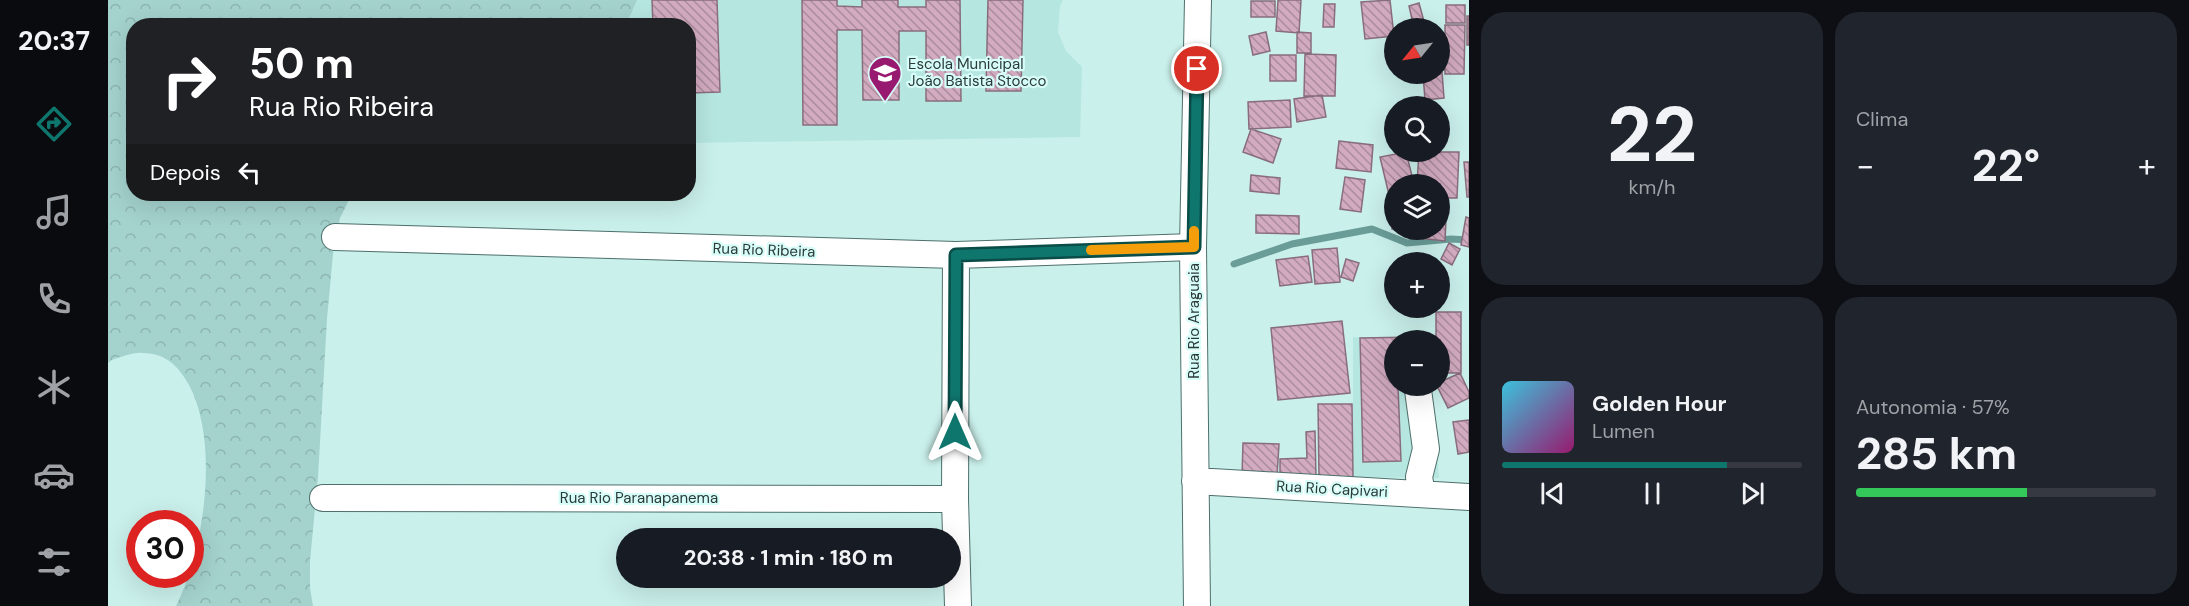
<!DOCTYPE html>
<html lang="pt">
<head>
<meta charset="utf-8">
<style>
	body { margin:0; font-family:"DM Sans",sans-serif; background:#20242c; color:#f1f3f6; height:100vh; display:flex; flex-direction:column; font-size:22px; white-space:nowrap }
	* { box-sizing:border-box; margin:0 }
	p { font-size:20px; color:#9ea1a6 }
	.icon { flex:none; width:33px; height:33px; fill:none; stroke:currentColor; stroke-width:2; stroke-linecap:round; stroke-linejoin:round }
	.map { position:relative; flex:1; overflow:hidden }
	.panel { display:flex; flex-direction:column; gap:12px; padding:12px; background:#0d0f14; width:720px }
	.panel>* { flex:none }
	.guide { position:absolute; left:18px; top:18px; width:570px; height:183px; border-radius:24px; box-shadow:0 6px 24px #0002; background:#202124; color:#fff; overflow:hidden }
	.needle { width:39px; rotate:240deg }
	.fabs { position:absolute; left:1276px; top:18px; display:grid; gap:12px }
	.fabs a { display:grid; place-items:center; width:66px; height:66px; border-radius:50%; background:#171b24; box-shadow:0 6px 24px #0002; font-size:30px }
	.speed { position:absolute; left:18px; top:510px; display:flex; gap:12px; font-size:30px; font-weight:700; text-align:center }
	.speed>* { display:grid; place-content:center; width:78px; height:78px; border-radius:50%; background:#171b24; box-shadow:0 6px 24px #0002; line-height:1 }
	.speed .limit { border:9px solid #d22; background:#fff; color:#111 }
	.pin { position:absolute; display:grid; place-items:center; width:51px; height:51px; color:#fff; margin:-26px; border:3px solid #fff; border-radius:50%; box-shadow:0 2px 6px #0007 }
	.me { position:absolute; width:66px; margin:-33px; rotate:0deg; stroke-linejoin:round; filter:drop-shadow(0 0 4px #0008) }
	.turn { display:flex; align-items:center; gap:21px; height:126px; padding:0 24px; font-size:27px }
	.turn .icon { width:78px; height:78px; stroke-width:2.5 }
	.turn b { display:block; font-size:42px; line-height:51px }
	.then { display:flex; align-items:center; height:57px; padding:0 24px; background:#0003; gap:12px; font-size:22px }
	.big { font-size:45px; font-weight:700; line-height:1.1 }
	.panel .card { flex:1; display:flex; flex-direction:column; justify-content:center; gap:9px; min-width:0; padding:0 21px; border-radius:24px; background:#20242c }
	.panel .dial { align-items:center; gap:0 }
	.dial b { font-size:78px; line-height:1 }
	.song { display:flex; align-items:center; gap:18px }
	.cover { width:72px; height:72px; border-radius:9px; background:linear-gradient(135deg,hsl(190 70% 55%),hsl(320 70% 35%)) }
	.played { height:6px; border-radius:3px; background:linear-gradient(90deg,#0f766e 75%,#363941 75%) }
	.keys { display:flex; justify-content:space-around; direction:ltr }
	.heat { display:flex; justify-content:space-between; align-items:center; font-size:33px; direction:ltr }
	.charge { height:9px; border-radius:4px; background:linear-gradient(90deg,#34c759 57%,#363941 0) }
	.panel .tiles { flex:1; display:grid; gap:12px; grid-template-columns:repeat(2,1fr) }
	.trip { position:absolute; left:508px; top:528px; width:345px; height:60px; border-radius:30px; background:#171b24; box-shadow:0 6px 24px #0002; font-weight:700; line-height:60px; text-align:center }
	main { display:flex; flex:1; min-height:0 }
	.tabs { display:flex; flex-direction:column; width:108px; justify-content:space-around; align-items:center; background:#090b0e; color:#9ea1a6 }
	.tabs .icon { width:42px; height:42px }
	.tabs .selected { color:#0f766e }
	.tabs b { font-size:27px; color:#f1f3f6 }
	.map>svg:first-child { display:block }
</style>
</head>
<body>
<main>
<nav class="tabs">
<b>20:37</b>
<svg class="icon selected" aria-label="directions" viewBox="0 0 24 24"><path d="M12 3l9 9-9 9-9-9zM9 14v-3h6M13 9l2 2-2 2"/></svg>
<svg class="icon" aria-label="music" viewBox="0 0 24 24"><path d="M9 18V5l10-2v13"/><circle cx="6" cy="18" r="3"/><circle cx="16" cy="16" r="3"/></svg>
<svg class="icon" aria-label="phone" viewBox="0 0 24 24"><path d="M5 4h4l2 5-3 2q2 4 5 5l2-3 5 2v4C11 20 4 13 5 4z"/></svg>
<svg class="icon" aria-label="climate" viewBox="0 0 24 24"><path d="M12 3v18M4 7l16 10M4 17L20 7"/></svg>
<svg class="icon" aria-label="car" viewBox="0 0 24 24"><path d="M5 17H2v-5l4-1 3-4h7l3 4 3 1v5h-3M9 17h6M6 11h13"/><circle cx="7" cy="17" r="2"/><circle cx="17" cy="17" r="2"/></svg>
<svg class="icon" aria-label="filters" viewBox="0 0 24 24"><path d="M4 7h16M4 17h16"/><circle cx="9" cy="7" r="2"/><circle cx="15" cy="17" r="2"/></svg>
</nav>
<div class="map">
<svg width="1361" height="606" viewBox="0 0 1361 606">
	<defs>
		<pattern id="forest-crowns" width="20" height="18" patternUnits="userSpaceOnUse" patternTransform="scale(1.5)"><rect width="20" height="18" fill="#a4d2cd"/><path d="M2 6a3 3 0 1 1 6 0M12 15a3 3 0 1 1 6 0" fill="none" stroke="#8db5b1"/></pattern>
		<pattern id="building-back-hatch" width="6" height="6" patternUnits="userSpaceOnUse" patternTransform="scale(1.5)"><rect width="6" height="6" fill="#d2abc0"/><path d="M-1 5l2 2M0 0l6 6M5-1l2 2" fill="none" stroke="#ab8c9d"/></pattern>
	</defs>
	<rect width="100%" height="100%" fill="#caf0eb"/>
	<!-- built -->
	<path fill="#b6e6e0" d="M497 0H955L952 6 950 32 958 51 974 67 972 137 581 143 580 26 498 25Z
		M1245 337H1324V340H1287V386H1323L1331 478 1245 477Z"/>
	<!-- forest -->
	<path fill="url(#forest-crowns)" d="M0 0H529L518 25 26 26V194H244L232 218 225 254 219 319 210 477 202 561V588L205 606H68C96 551 112 443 81 385 71 367 58 353 35 353 26 352 13 357 4 360L0 363Z"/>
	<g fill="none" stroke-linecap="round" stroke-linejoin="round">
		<!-- stream -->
		<path stroke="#6b9d98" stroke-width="7" d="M1126 264 1184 244 1264 229 1299 243 1343 239 1361 240"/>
	</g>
	<!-- building -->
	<path fill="url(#building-back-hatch)" stroke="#886d7c" stroke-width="1.5" d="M544 0H609L612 92 580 93V26H545Z
		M694 0H729V6L754 7V0H790V7H818V0H852L853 101H818V31H791V100H755L754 30H729V125H695Z
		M880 0H915L913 91H878Z
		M1170 0H1193L1191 33 1168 31Z
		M1282 0 1286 36 1257 39 1253 2Z
		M1143 1H1167V17H1143Z
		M1311 3 1317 25 1306 28 1301 6Z
		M1216 4H1227L1226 27H1215Z
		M1338 5H1357V23H1338Z
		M1359 16H1361V45H1359Z
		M1337 25H1357L1356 74H1337Z
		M1158 32 1162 51 1145 55 1141 36Z
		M1189 32 1203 33V53H1189Z
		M1332 38H1334L1336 70H1332Z
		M1197 54 1228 55 1227 96H1196Z
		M1162 55H1188V81H1162Z
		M1332 72H1334L1336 98 1317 100 1315 74H1332Z
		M1214 95 1218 117 1189 122 1186 99Z
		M1182 100 1183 127 1141 129 1140 102Z
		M1283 116H1287V132L1284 133Z
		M1143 129 1173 139 1165 163 1135 152Z
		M1231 141 1265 145 1263 172 1228 168Z
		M1298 152 1306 184H1287V198L1282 199 1272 157Z
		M1311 152H1351L1349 198H1332V184H1309Z
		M1356 162H1361V197H1359Z
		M1143 175 1172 178 1171 194 1142 191Z
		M1237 177 1257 180 1253 212 1232 209Z
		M1284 206H1287V230H1303L1284 229Z
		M1148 215 1191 216V234L1148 233Z
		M1358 217 1361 218V247L1353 245Z
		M1332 219H1338L1337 241 1310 238V230H1332Z
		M1341 243 1352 249 1344 265 1333 259Z
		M1229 248 1232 282 1207 284 1204 250Z
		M1200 256 1204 282 1172 286 1168 260Z
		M1238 259 1251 263 1245 281 1233 277Z
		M1328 312H1353V373H1332V340H1328Z
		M1234 321 1242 393 1170 400 1163 328Z
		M1308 337V340H1287V386H1290L1293 461 1255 462 1252 338Z
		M1352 373 1361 392V398L1340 408 1329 386H1332V382Z
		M1210 404H1244L1245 477 1211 478Z
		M1361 420V452L1350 454 1345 422Z
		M1207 431 1208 477 1172 478V459L1199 458 1198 432Z
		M1135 443 1171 444 1169 476 1134 475Z"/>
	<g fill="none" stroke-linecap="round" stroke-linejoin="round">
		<defs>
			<path id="minor" d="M227 237 848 255 1085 247
				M848 255 847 499 850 606
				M1310 390 1318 449 1311 477 1314 494
				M1087 481 1361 497
				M215 498 847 499
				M1089 606 1085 247 1090 0"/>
		</defs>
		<!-- minor casing -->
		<use href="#minor" stroke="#4e706c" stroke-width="28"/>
		<!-- minor -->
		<use href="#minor" stroke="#fff" stroke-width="26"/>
	</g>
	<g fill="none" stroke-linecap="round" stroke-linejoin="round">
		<defs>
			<path id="route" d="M847 432 848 255 1086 247 1089 69"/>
		</defs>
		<!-- route casing -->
		<use href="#route" stroke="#0a4d48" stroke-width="15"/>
		<!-- route -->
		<use href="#route" stroke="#0f766e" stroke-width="10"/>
		<!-- slow -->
		<path stroke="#f59e0b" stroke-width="10" d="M983 250 1086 247V231"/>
	</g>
	<!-- icons -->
	<defs>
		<symbol id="school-pin" viewBox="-11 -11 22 30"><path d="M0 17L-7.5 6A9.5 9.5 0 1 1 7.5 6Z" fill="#981970" stroke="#d7fdf9"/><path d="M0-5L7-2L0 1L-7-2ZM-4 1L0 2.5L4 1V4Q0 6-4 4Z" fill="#fff"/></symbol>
	</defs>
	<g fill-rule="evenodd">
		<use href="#school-pin" x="758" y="54" width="38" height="52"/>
	</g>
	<g text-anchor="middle" stroke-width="4.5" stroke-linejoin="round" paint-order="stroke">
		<!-- poi labels -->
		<g font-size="15" fill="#2b3a39" stroke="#d7fdf9" text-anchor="start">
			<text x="800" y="69">Escola Municipal<tspan x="800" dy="17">João Batista Stocco</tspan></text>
		</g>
		<!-- street labels -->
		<g font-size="15" fill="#2b3a39" stroke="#d7fdf9">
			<text transform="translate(656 250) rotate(2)" y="5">Rua Rio Ribeira</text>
			<text transform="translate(1086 321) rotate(-90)" y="5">Rua Rio Araguaia</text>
			<text transform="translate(1224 489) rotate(3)" y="5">Rua Rio Capivari</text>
			<text x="531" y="503">Rua Rio Paranapanema</text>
		</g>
	</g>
</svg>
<div class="fabs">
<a><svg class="needle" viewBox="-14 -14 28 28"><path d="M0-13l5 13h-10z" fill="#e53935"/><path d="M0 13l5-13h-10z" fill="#9ea1a6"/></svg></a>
<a><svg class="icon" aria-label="search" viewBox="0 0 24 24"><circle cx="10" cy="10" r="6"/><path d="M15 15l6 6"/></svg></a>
<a><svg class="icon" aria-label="layers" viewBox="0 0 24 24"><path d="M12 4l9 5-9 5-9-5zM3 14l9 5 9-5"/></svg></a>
<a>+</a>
<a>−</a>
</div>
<div class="speed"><div class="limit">30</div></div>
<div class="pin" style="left:1089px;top:69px;background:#d93025"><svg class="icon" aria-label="arrive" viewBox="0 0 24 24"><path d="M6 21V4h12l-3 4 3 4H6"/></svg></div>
<svg class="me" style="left:847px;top:432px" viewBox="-20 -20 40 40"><path d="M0-17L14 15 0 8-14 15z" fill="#0f766e" stroke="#fff" stroke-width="4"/></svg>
<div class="trip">20:38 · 1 min · 180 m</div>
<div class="guide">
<div class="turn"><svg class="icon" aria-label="right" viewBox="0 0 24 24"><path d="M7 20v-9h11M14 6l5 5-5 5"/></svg><div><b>50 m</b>Rua Rio Ribeira</div></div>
<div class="then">Depois<svg class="icon" aria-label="left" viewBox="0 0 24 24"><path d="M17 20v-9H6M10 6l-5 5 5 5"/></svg></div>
</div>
</div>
<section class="panel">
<div class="tiles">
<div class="card dial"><b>22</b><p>km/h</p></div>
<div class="card"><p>Clima</p>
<div class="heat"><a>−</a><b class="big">22°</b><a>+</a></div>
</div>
<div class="card">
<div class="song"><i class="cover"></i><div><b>Golden Hour</b><p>Lumen</p></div></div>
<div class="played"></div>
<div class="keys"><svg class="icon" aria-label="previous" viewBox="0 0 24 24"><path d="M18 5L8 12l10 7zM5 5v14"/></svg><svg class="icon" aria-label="pause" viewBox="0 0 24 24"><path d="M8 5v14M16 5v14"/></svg><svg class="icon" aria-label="next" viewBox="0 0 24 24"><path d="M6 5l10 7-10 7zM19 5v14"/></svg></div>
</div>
<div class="card"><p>Autonomia · 57%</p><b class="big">285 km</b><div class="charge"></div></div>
</div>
</section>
</main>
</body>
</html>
